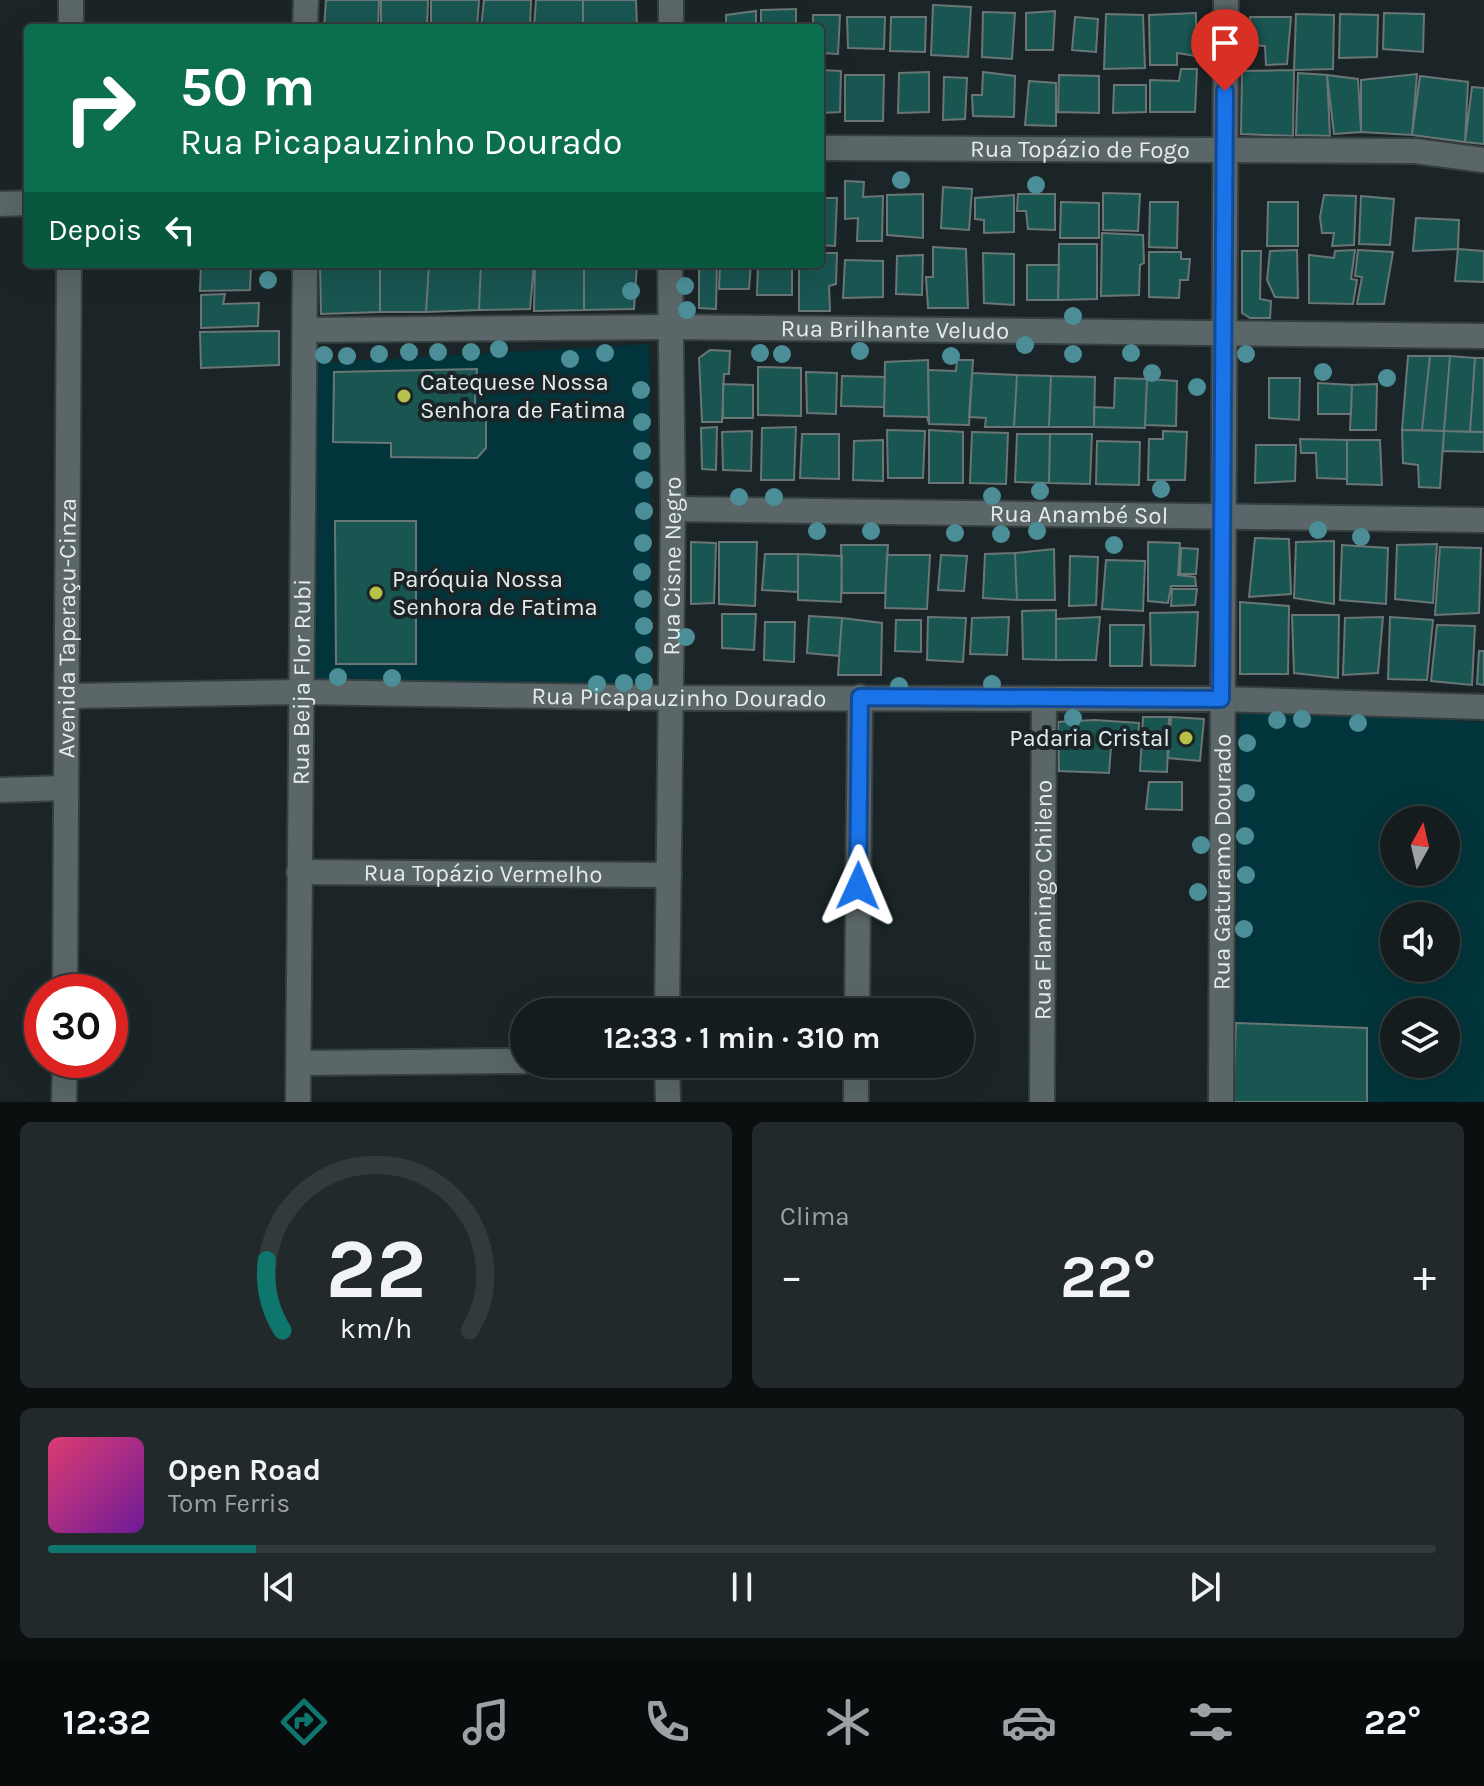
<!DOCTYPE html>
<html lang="pt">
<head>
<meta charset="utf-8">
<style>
	body { margin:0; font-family:Karla,sans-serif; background:#21292a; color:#f1f3f6; height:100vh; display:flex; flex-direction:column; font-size:30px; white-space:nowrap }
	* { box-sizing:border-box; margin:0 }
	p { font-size:26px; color:#9da1a4 }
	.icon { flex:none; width:44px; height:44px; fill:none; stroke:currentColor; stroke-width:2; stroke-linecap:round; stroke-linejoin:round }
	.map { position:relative; height:1102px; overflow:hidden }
	.side { display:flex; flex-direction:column; gap:20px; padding:20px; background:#0b0f10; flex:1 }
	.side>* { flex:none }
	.top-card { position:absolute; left:24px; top:24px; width:800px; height:244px; border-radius:8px; box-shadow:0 8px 32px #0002,0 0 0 2px #333a3b; background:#0b6e4f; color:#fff; overflow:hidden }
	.needle { width:52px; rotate:8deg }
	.fabs { position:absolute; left:1380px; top:806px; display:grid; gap:16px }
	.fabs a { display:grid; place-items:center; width:80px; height:80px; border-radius:50%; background:#141c1d; box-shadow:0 8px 32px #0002,0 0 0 2px #333a3b; font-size:40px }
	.speed { position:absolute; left:24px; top:974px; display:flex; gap:16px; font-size:40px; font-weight:700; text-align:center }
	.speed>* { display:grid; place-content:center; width:104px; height:104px; border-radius:50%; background:#141c1d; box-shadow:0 8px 32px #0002,0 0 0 2px #333a3b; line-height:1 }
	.speed .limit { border:12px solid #d22; background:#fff; color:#111 }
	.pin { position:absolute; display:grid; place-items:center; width:68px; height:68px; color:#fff; margin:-82px -34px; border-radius:50% 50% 50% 0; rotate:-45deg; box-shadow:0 0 8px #0007 }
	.pin .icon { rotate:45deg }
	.me { position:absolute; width:88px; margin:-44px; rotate:1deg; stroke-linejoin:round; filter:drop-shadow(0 0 6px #0008) }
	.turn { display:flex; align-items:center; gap:28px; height:168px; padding:0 24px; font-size:36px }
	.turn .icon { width:104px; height:104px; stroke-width:2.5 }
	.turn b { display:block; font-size:56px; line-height:68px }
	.then { display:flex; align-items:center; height:76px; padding:0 24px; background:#0003; gap:16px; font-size:30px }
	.big { font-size:60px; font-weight:700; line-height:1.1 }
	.side .card { flex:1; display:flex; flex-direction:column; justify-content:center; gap:12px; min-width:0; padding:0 28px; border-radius:12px; background:#21292a }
	.side .dial { align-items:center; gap:0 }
	.dial svg { height:208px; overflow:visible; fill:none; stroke:#333a3b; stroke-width:7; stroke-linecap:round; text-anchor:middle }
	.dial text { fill:#f1f3f6; stroke:none }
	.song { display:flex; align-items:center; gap:24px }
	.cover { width:96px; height:96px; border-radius:12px; background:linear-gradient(135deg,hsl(340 70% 55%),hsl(280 70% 35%)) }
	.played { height:8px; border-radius:4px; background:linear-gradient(90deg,#0f766e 15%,#333a3b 15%) }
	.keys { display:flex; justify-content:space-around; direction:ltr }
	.heat { display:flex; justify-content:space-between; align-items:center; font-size:44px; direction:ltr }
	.side .tiles { flex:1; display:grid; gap:20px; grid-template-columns:1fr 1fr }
	.card:last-child { grid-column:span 2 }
	.trip { position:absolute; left:510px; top:998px; width:464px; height:80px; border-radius:40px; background:#141c1d; box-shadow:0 8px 32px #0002,0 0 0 2px #333a3b; font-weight:700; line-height:80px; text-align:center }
	.tab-bar { display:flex; height:128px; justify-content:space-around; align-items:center; background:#080b0c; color:#9da1a4 }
	.tab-bar .icon { width:56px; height:56px }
	.tab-bar .selected { color:#0f766e }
	.tab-bar b { font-size:36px; color:#f1f3f6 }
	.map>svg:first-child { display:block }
</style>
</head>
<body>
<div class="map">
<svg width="1484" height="1102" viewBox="0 0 1484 1102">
	<rect width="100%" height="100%" fill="#1b2527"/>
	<!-- green -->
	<path fill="#02353b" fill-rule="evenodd" d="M649 344 652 688 316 687 317 363Z
		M1239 710 1484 722V1102H1367L1366 1028 1236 1023ZM1394 820H1446V872H1394ZM1394 916H1446V968H1394ZM1394 1012H1446V1064H1394Z"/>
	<!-- building -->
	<path fill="#195551" stroke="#6a7675" stroke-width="2" d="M326 0H379L378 28H324Z
		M381 0H428L427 28H381Z
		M431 0H479L477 28H431Z
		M484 0H531L530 28H481Z
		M536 0H583V28H534Z
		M583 0H636L637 28H583Z
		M933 5 971 7 968 57 931 55Z
		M796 9V28H761V10Z
		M756 11V28H726V15Z
		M1055 11 1053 50H1026V13Z
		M983 12 1015 13 1012 59 982 57Z
		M1196 13V56L1177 53V65H1150L1149 15Z
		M1384 13 1424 14 1423 52 1383 49Z
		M1106 14 1143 15 1145 68 1104 69Z
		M1296 14 1334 15 1333 69 1294 70Z
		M1340 14 1378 15 1377 57 1339 58Z
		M813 15H840L838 54 820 53V28H813Z
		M847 17H885L884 49 848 48Z
		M891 17H926L925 52 890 51Z
		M1075 17 1098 19 1096 52 1072 50Z
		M1250 17H1291L1287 64 1266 65 1265 46 1250 45Z
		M1181 69H1197L1195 112H1150V80L1179 81Z
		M820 70 841 71 840 112 820 113Z
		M1294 70 1293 136 1241 134 1242 71Z
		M929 72V112L898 113 899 73Z
		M983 72 1015 76 1014 117 973 116 972 95H982Z
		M1298 73 1327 75 1330 136 1296 135Z
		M1417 74 1412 135 1361 132V80Z
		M845 75H884L883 121H845Z
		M1059 75 1099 76V113L1058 112Z
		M1327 75 1358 79 1361 132 1334 134Z
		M1420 76 1468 82 1465 142 1412 135Z
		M944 77 967 78 965 119 943 120Z
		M1029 81 1056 83V126L1025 125Z
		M1114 85H1146V112L1113 113Z
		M1472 87 1484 88V144L1465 142Z
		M845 181 864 182 863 197 883 196 882 241H857L858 218 845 219Z
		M943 187 972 189 969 230 941 228Z
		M1103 193 1140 194 1138 231 1103 230Z
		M923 194V238L887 235V195Z
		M1018 194H1055V230L1028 229 1026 211H1017Z
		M1014 195V232L984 233V220L975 219V198Z
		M1324 195 1356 196 1354 245 1332 246 1334 233H1322L1320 217Z
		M1361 196 1394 199 1390 245 1359 244Z
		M820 198H837L835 246 820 245Z
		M1061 202 1099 203V238H1060Z
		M1150 202H1178L1177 248 1149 247Z
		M1268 202H1298V246H1267Z
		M1416 218 1459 220 1458 249 1413 251Z
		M1102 233 1143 235 1144 263 1140 265 1139 295 1101 296Z
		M1059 244H1097V299L1058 300Z
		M933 247 966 249 968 308H928L926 277H933Z
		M1458 249 1484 251V282L1455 281Z
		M1297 250 1298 298 1275 297 1267 280 1270 251Z
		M1355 250 1351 279 1357 280 1353 304 1309 303V255L1334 258 1335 251Z
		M1358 250 1393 252 1384 304H1357L1362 277 1355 276Z
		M1242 251H1261L1260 299 1271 301 1270 318H1250L1242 313Z
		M1149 252H1181V259H1190L1188 280H1180L1179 298 1149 297Z
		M820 253H837L836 284 829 286 830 311H799V264H820Z
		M983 253 1014 254V305L984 303Z
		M923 255 922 295 896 294 897 256Z
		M845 260 883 261V297L843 298Z
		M201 264H251L250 290 200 291Z
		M320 264H380V312L321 314Z
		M380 264H429L426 312H380Z
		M429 264H481L479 310 426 312Z
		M481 264H534L530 309 479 310Z
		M535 264H584V310L534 311Z
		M584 264H637L634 309 584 310Z
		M699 264H717L716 309 699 308Z
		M720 264H751L749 289H719Z
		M758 264H792V295H757Z
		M1027 265H1059L1058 300H1027Z
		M225 294 223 304 259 303 258 326 201 328V295Z
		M279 331V365L201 368 200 332Z
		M710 350 730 351 729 374H724L722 422H702L699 358Z
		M1408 356H1430L1422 430H1402Z
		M1430 356H1450L1444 431 1422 430Z
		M1450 356 1475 358 1470 432 1444 431Z
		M1475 358H1484V432H1470Z
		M928 360 929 424 927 417 884 416 885 362Z
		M957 360H973L969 425 929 424 928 370 956 371Z
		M758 367 801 368V416L758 415Z
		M477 369 474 419 486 421V448L477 458 391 457V443L333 442 334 372Z
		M806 372 837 373 836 414 807 413Z
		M972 373 1017 375 1014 427H985L986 418 969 417Z
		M1017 375 1051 376 1049 427H1014Z
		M842 376 885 377 884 407 841 406Z
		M1051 376 1095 377 1094 427H1049Z
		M1115 378 1147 379 1145 428 1094 427V407L1114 408Z
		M1269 378H1300L1299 420 1269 418Z
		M1147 379 1177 381 1176 426 1145 425Z
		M1318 383 1352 385 1351 414H1318Z
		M723 384 753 385V418H723Z
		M1377 384 1376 430H1350L1352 385Z
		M717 427 716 470 702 469 701 428Z
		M796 427 794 480H761L762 428Z
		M887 430 925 431 923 478H888Z
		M929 430 963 432V483H929Z
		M1402 430 1444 431 1440 488 1419 487 1418 465 1403 463Z
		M752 431 751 471 723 470 722 432Z
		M1163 431 1187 432 1185 480H1148L1149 439H1163Z
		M1444 431 1484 432V452L1443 451Z
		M972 432 1008 433 1006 484 970 483Z
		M802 434H839V479L800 478Z
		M1017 434H1050L1049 483 1015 482Z
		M1050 434H1092L1090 484 1049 483Z
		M1300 439 1347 440V479L1317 478 1316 453H1301Z
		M883 440V481L853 480 854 441Z
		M1347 440H1380L1382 485 1347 484Z
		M1097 441 1140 442 1139 485 1096 484Z
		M1256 445H1296L1295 481 1255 483Z
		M335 521H416V664H336Z
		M1255 538 1289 539 1291 594 1249 597Z
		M1334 541V604L1294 598 1296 542Z
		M691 542 716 543 714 603 691 604Z
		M719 542H757L755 606 719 604Z
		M1148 542 1180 543 1178 575 1195 577 1196 586H1171L1168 603 1148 601Z
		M1437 544 1433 603 1395 599 1397 545Z
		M841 545H888L885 593H842Z
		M1342 545 1388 548 1386 604 1340 600Z
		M1440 547 1481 548 1479 613 1435 615Z
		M1181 548 1198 549 1196 574H1180Z
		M1054 549 1055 600H1017L1015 553Z
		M1015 553 1017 600 983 598 985 554Z
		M765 554H798V592L762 590Z
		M798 554 842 556 841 602 798 600Z
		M887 555H930L927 609 885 608Z
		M941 555 967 556 964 591 938 590Z
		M1070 556 1098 557 1096 605 1069 606Z
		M1106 560 1145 561 1143 611 1102 609Z
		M1172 589H1197L1195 605 1171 606Z
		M1240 602 1289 606 1288 674H1240Z
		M1056 610V660L1023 659 1022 611Z
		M1198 612 1195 666 1151 665 1150 613Z
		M722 614H756L754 650 722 648Z
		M1292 615H1339L1338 678 1294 673Z
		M809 616 842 618 839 656 807 653Z
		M928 617 966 618 963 662 927 660Z
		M1009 617 1007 655 970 654 972 618Z
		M1100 617 1096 660H1056V619Z
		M1383 617 1378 673 1343 675 1345 618Z
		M1390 617 1433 620 1427 680 1388 679Z
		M842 618 882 623 881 675H838Z
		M896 620H921V652L895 651Z
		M765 622H795L794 662 764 660Z
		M1110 625H1144L1142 666H1110Z
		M1437 625 1475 626 1472 685 1431 681Z
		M1479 651H1484V685L1477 684Z
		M1143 717H1169L1167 772 1140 771Z
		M1171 717 1204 719 1200 761 1168 758Z
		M1095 720 1139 723 1138 747H1111L1109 773 1059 771 1058 722Z
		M1149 782H1182V810L1146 809Z
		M1236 1023 1367 1028V1102H1233Z"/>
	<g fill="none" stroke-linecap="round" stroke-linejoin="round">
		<defs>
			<g id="street">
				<path d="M71 28V0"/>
				<path d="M305 28 306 0"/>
				<path d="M671 28V0"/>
				<path id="s1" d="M820 148 1415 151 1484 160"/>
				<path d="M0 204 28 203"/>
				<path id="s2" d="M305 330 670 327 1484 336"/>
				<path id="s3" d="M673 509 1484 520"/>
				<path id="s4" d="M67 696 302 692 669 698 1221 699 1484 707"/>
				<path d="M0 790 66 788"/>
				<path id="s5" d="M299 872 669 875"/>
				<path id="s6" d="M65 992 69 264"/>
				<path id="s7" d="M667 1012 673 509 670 264"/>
				<path d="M857 1012 860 697"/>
				<path d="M299 1063 524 1061"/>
				<path d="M667 1064 668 1102"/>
				<path d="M64 1102 65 1060"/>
				<path id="s8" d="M298 1102 305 264"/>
				<path d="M856 1102V1064"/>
				<path id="s9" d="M1042 1102 1044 699"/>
				<path id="s10" d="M1221 1102 1226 0"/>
			</g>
		</defs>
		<!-- street casing -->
		<use href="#street" stroke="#363f40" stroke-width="28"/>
		<!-- street -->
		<use href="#street" stroke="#5a6668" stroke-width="24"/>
	</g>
	<!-- trees -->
	<g fill="#4b8e97">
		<circle cx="901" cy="180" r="9"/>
		<circle cx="1036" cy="185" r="9"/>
		<circle cx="268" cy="280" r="9"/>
		<circle cx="685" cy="286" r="9"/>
		<circle cx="631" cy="291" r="9"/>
		<circle cx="687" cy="310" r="9"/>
		<circle cx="1073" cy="316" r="9"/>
		<circle cx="1025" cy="345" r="9"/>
		<circle cx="499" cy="349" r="9"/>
		<circle cx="860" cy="351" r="9"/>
		<circle cx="409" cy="352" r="9"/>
		<circle cx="438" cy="352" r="9"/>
		<circle cx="471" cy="352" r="9"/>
		<circle cx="605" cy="353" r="9"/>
		<circle cx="760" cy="353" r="9"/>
		<circle cx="1131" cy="353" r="9"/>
		<circle cx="379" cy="354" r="9"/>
		<circle cx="782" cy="354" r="9"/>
		<circle cx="1073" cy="354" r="9"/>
		<circle cx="1246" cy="354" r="9"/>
		<circle cx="324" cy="355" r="9"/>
		<circle cx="347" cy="356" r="9"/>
		<circle cx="951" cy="356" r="9"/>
		<circle cx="570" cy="359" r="9"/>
		<circle cx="1323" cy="372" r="9"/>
		<circle cx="1152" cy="373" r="9"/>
		<circle cx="1387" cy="378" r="9"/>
		<circle cx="1197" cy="387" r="9"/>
		<circle cx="641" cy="390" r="9"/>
		<circle cx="642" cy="422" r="9"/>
		<circle cx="642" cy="451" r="9"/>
		<circle cx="644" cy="480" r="9"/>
		<circle cx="1161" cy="489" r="9"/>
		<circle cx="1040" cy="491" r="9"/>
		<circle cx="992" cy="496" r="9"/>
		<circle cx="739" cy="497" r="9"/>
		<circle cx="774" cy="497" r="9"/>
		<circle cx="644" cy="511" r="9"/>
		<circle cx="1318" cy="530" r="9"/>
		<circle cx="817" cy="531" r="9"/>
		<circle cx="871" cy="531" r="9"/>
		<circle cx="1037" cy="531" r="9"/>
		<circle cx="955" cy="533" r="9"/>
		<circle cx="1001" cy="534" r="9"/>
		<circle cx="1361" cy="537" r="9"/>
		<circle cx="643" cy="543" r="9"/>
		<circle cx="1114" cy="545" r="9"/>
		<circle cx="642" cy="572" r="9"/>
		<circle cx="643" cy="599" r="9"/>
		<circle cx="644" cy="626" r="9"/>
		<circle cx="686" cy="637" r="9"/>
		<circle cx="644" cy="655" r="9"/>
		<circle cx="338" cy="677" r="9"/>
		<circle cx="392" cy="678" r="9"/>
		<circle cx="644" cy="682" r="9"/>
		<circle cx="624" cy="683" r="9"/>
		<circle cx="597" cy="684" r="9"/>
		<circle cx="992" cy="684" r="9"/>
		<circle cx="899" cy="686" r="9"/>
		<circle cx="1073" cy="718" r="9"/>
		<circle cx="1302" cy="719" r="9"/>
		<circle cx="1277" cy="720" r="9"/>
		<circle cx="1358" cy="723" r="9"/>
		<circle cx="1247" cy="743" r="9"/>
		<circle cx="1246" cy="793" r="9"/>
		<circle cx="1245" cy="836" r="9"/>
		<circle cx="1201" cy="845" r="9"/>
		<circle cx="1246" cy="875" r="9"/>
		<circle cx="1198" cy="892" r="9"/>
		<circle cx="1244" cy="929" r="9"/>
	</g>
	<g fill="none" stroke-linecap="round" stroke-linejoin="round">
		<defs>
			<path id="route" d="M858 886 860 697 1221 699 1225 91"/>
		</defs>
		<!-- route casing -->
		<use href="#route" stroke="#114b97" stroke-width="20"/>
		<!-- route -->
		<use href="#route" stroke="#1a73e8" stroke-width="14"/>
	</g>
	<!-- markers -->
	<g fill="#b7c148" stroke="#1b2527" stroke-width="3">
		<circle cx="404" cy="396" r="8"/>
		<circle cx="376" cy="593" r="8"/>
		<circle cx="1186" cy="738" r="8"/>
	</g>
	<g text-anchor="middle" stroke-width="8" stroke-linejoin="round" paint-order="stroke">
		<!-- street labels -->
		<g font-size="24" fill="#e4ebec" stroke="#1b2527">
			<text dy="8" stroke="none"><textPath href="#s1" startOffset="260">Rua Topázio de Fogo</textPath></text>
			<text dy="8" stroke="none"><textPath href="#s2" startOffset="590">Rua Brilhante Veludo</textPath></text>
			<text dy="8" stroke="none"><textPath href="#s3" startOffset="406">Rua Anambé Sol</textPath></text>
			<text dy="8" stroke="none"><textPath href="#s7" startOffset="446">Rua Cisne Negro</textPath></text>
			<text dy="8" stroke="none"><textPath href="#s6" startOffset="364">Avenida Taperaçu-Cinza</textPath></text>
			<text dy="8" stroke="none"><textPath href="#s8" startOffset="420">Rua Beija Flor Rubi</textPath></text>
			<text dy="8" stroke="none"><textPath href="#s4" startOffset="612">Rua Picapauzinho Dourado</textPath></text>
			<text dy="8" stroke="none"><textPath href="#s10" startOffset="240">Rua Gaturamo Dourado</textPath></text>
			<text dy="8" stroke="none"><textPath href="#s5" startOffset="184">Rua Topázio Vermelho</textPath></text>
			<text dy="8" stroke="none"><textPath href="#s9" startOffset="202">Rua Flamingo Chileno</textPath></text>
		</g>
		<!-- poi labels -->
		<g font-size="24" fill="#e4ebec" stroke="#1b2527" text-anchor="start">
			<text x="420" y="390">Catequese Nossa<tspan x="420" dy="28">Senhora de Fatima</tspan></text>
			<text x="392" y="587">Paróquia Nossa<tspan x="392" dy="28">Senhora de Fatima</tspan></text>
			<text x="1170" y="746" text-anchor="end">Padaria Cristal</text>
		</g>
	</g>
</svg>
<div class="fabs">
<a><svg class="needle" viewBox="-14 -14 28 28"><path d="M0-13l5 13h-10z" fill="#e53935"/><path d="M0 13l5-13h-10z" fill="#9da1a4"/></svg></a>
<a><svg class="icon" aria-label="sound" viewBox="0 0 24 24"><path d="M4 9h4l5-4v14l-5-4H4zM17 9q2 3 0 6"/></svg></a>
<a><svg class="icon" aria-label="layers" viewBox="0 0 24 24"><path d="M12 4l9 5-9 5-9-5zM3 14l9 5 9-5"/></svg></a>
</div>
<div class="speed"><div class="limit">30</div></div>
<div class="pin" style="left:1225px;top:91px;background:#d93025"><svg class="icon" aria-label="arrive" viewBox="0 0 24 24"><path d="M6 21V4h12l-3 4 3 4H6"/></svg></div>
<svg class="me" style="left:858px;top:886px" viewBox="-20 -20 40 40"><path d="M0-17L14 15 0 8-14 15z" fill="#1a73e8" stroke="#fff" stroke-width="4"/></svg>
<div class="trip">12:33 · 1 min · 310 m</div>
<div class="top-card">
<div class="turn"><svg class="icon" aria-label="right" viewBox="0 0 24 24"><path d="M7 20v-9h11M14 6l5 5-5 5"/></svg><div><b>50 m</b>Rua Picapauzinho Dourado</div></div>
<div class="then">Depois<svg class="icon" aria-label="left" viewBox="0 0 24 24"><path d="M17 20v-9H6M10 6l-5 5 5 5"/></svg></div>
</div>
</div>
<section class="side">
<div class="tiles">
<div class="card dial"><svg viewBox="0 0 100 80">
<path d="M14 69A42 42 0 1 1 86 69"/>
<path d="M14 69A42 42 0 0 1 8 42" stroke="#0f766e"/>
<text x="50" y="56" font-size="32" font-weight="700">22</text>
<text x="50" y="72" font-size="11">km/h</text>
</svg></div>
<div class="card"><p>Clima</p>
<div class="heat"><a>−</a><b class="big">22°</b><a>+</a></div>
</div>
<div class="card">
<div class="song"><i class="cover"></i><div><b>Open Road</b><p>Tom Ferris</p></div></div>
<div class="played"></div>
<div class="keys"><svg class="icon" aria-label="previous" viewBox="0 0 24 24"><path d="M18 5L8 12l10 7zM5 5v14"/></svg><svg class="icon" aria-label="pause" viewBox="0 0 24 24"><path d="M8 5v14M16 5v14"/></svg><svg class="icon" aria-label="next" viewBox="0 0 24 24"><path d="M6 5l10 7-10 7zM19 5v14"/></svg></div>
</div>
</div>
</section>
<nav class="tab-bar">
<b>12:32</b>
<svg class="icon selected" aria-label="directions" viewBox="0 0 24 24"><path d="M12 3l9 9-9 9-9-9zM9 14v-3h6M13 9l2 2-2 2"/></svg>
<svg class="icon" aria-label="music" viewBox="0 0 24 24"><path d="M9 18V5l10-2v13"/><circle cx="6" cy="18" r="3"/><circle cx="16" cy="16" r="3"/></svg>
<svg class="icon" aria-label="phone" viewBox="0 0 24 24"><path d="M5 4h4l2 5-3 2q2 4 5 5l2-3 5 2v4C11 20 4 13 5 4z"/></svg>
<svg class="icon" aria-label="climate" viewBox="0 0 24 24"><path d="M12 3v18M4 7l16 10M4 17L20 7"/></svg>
<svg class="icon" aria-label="car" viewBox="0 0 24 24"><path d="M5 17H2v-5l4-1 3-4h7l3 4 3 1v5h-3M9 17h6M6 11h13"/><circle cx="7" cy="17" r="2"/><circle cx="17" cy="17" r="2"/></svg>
<svg class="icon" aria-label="filters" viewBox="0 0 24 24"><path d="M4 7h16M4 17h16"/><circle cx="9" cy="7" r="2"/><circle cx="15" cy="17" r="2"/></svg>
<b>22°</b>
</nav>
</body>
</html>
